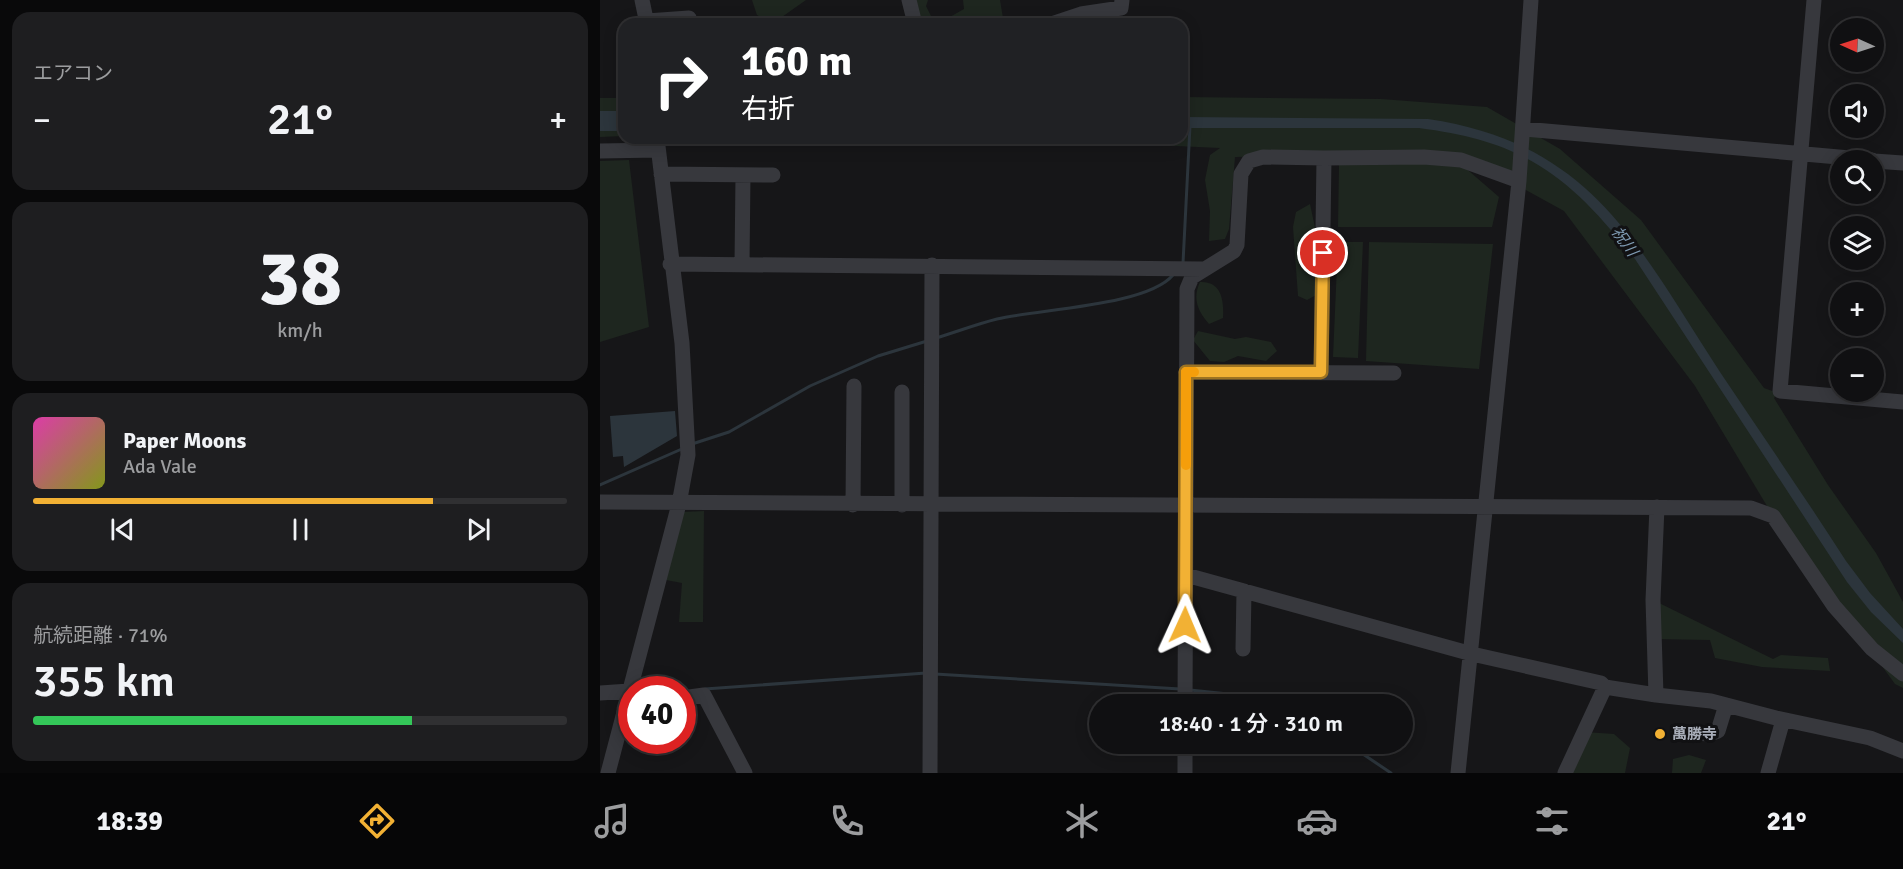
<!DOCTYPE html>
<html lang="ja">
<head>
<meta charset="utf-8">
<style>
	body { margin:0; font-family:Signika,"Noto Sans JP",sans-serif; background:#1e1e20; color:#f1f3f6; height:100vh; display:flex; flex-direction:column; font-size:22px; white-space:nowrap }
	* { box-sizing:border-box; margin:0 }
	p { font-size:20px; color:#9c9d9f }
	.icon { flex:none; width:33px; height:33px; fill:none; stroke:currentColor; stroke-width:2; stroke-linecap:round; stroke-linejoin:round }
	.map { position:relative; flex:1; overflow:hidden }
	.panel { display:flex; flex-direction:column; gap:12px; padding:12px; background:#09090a; width:600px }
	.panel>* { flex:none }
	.guide { position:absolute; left:18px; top:18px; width:570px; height:126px; border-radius:18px; box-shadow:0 3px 15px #0003,0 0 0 2px #303032; background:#202124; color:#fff; overflow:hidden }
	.needle { width:39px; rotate:273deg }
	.controls { position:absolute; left:1230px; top:18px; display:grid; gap:12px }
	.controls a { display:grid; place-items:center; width:54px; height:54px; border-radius:50%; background:#101012; box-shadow:0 3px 15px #0003,0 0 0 2px #303032; font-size:30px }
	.speed { position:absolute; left:18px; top:676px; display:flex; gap:12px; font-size:30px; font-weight:700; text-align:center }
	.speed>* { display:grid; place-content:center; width:78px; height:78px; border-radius:50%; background:#101012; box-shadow:0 3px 15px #0003,0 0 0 2px #303032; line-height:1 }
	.speed .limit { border:9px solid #d22; background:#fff; color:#111 }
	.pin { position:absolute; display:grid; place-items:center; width:51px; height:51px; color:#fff; margin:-26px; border:3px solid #fff; border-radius:50%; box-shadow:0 2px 6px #0007 }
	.me { position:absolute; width:66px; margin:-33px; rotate:1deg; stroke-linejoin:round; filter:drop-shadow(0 0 4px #0008) }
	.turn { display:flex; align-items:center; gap:21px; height:126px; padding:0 24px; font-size:27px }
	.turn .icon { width:78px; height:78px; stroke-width:2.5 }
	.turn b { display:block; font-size:42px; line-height:51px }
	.big { font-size:45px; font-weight:600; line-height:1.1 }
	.panel .widget { flex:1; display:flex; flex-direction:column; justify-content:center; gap:9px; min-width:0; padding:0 21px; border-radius:18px; background:#1e1e20 }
	.panel .dial { align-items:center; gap:0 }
	.dial b { font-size:78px; line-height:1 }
	.song { display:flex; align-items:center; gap:18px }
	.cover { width:72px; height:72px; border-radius:9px; background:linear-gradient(135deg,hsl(320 70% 55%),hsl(70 70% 35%)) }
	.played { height:6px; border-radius:3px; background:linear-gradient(90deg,#f2b134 75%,#303032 75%) }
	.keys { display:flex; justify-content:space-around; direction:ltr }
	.heat { display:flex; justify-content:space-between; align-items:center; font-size:33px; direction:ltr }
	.charge { height:9px; border-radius:4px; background:linear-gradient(90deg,#34c759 71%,#303032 0) }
	.trip { position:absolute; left:489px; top:694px; width:324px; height:60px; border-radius:30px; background:#101012; box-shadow:0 3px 15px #0003,0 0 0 2px #303032; font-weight:600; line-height:60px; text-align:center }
	.menu { display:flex; height:96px; justify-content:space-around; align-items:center; background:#060607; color:#9c9d9f }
	.menu .icon { width:42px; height:42px }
	.menu .selected { color:#f2b134 }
	.menu b { font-size:27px; color:#f1f3f6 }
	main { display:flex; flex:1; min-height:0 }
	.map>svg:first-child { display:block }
</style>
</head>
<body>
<main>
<section class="panel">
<div class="widget"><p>エアコン</p>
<div class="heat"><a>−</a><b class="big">21°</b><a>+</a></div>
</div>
<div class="widget dial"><b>38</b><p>km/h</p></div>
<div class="widget">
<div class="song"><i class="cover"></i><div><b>Paper Moons</b><p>Ada Vale</p></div></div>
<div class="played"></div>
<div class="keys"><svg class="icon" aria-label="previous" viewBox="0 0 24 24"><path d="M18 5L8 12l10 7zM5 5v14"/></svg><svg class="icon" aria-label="pause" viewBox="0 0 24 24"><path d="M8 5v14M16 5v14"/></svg><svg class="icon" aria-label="next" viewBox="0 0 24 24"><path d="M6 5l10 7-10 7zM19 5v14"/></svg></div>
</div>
<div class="widget"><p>航続距離 · 71%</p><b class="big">355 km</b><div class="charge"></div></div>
</section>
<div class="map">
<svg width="1303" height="773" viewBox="0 0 1303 773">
	<rect width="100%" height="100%" fill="#161618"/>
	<!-- green -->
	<path fill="#1e261f" d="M152 0H206L172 24 157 15Z
		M314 0H328L326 6 332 18 341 22 364 9 363 0H400L404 24H317Z
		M582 97 781 99 887 107 960 149 1041 220 1164 388 1178 393 1174 398 1228 485 1276 553 1303 602V688L1295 684 1173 516 1095 386 964 211 882 166 862 165 899 197 892 227H738L739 165 789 154 635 157 629 229 625 239 609 241 610 211 605 180 610 155 620 148 397 138H582Z
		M0 98H24V136L0 137Z
		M29 160 49 327 0 342V161Z
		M710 204 717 237 718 294 707 300 698 296 693 227 696 212Z
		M738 242H763L758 358 733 357Z
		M769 242 893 244 879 369 766 361Z
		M600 282C622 281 624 301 623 318L609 324C598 311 592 299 600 282Z
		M598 331 635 339 646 337 671 342 677 351 666 361 638 356 624 362 610 361 593 340Z
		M104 511 103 622H79L82 583 66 580 83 512Z
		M1053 600 1173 659 1181 655 1228 658 1230 671 1162 667 1115 658 1110 640 1055 639Z
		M985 732 1014 734 1030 748 1025 773H965Z
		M1089 755 1106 760 1101 773H1072L1073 759Z"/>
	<!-- water -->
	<path fill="#2c353c" d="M582 117 828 119C992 143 1038 246 1120 372 1162 435 1205 497 1246 561L1270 593 1303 629V643L1271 612 1247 582 1035 259C969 176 927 142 819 128H582Z
		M75 411 77 436 24 467 23 456 13 457 10 416Z"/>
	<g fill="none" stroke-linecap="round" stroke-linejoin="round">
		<!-- stream -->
		<path stroke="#2c353c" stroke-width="3" d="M583 263 590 126
			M336 338C356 332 377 324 397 319 439 309 547 306 573 275
			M92 444 129 432 210 386 278 356 327 341
			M0 485 84 448
			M335 674 580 689
			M105 689 326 673
			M590 690 657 697 680 705
			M748 744 791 773"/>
		<!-- river -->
		<path stroke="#2c353c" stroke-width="20" d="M0 121H24"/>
		<!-- minor -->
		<path stroke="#37383d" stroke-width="15" d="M42 0 47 24
			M309 0 315 24
			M1214 0 1180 391 1303 402
			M47 21 89 18V24
			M451 24 481 14 521 8 522 0
			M923 129 1272 160
			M0 151 58 150
			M1274 161 1303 163
			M61 174 173 175
			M70 264 603 269
			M142 264 143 175
			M586 372 794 373
			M721 372 724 158 824 157 861 160 919 181
			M302 392V505
			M0 502 1151 508 1173 516 1234 606 1272 649 1303 674
			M253 505 254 386
			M1057 507 1053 600 1056 695 1111 701 1176 718 1270 738 1303 751
			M586 575 872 654 1001 683 1005 687 1056 695
			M643 649 644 591
			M0 693 29 691
			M82 698 104 695 145 773
			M585 705 587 289 592 277 634 251 637 245 641 174 649 161 663 157 724 158
			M1079 732 1110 734 1118 731 1126 705
			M8 773 79 504 88 455 82 343 57 138
			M330 773 332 265
			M585 773V744
			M858 773 919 181 931 0
			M965 773 1005 687
			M1168 773 1183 720"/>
	</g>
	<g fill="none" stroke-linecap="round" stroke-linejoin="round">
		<defs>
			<path id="route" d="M585 625 586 372H721L723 253"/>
		</defs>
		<!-- route casing -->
		<use href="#route" stroke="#9d7322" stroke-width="15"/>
		<!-- route -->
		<use href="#route" stroke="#f2b134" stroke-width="10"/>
		<!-- slow -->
		<path stroke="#f59e0b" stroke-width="10" d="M586 465V372H594"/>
	</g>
	<!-- markers -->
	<circle fill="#f2b134" stroke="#111113" stroke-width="2" cx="1060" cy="734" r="6"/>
	<g text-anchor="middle" stroke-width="6" stroke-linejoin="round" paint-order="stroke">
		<!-- poi labels -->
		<g font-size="15" font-weight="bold" fill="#a8adb8" stroke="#111113" text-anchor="start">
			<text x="1072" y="739">萬勝寺</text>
		</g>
		<!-- water labels -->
		<g font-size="16" font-style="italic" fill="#7f9bb3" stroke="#111113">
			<text transform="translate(1025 241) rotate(54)" y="6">祝川</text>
		</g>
	</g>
</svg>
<div class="controls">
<a><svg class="needle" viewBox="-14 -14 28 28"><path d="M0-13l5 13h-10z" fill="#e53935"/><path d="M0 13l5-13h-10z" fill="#9c9d9f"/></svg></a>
<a><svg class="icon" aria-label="sound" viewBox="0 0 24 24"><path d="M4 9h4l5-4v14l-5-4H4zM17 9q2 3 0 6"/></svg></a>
<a><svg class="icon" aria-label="search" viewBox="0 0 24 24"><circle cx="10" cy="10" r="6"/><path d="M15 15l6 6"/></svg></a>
<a><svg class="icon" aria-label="layers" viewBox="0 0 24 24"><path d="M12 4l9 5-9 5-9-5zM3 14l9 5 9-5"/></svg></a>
<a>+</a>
<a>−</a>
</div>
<div class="speed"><div class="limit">40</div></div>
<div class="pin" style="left:723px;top:253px;background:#d93025"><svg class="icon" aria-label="arrive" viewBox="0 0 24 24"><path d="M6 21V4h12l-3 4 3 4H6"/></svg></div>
<svg class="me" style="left:585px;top:625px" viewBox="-20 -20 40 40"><path d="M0-17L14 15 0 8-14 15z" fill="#f2b134" stroke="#fff" stroke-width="4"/></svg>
<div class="trip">18:40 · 1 分 · 310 m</div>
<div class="guide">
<div class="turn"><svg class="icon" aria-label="right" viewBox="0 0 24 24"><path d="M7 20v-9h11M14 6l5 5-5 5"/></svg><div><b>160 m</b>右折</div></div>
</div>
</div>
</main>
<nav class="menu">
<b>18:39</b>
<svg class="icon selected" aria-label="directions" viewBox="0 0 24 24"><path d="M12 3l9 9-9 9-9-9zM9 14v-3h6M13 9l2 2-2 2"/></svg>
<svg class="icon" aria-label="music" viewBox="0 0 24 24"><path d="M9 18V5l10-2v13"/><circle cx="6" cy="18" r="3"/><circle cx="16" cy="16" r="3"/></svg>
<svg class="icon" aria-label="phone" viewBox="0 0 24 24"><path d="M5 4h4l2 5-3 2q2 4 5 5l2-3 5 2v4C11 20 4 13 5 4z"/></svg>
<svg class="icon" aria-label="climate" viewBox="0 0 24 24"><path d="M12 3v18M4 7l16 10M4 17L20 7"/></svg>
<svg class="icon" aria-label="car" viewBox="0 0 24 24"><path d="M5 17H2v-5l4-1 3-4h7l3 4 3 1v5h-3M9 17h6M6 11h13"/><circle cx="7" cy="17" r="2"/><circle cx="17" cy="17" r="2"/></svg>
<svg class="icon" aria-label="filters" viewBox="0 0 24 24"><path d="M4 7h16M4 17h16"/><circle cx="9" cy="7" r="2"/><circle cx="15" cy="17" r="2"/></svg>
<b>21°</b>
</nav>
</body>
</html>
